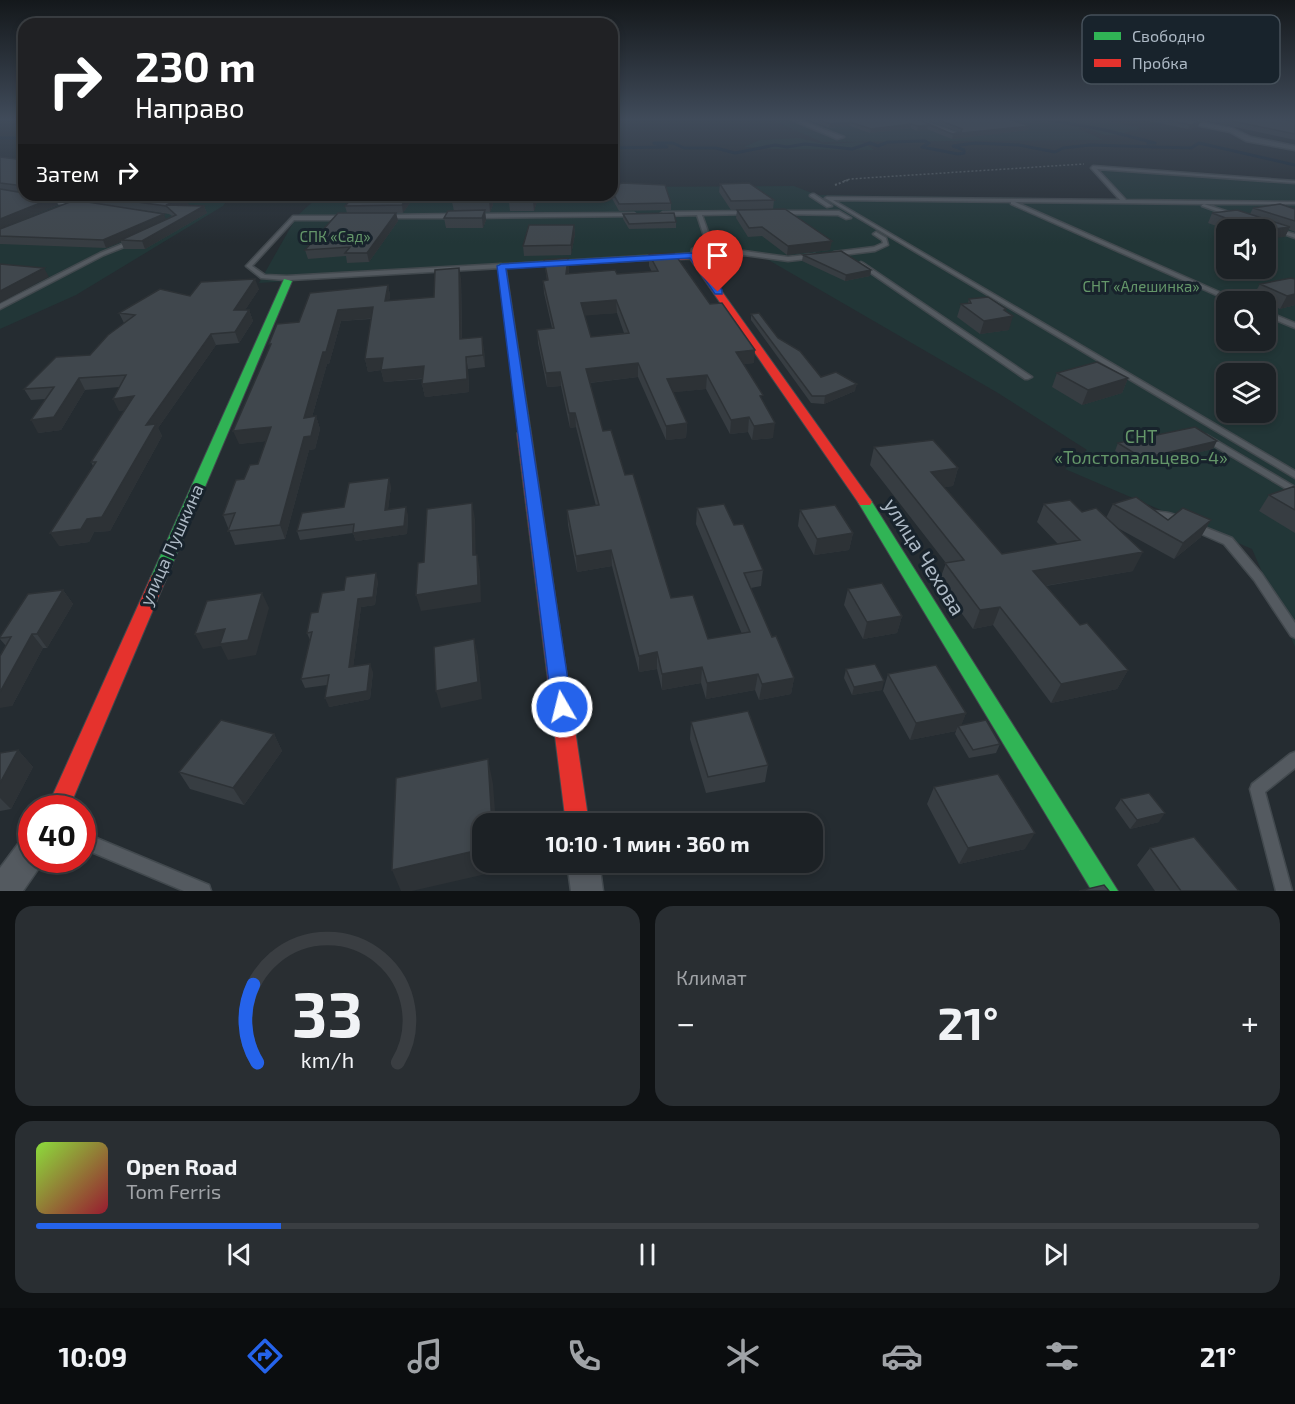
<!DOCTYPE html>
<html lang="ru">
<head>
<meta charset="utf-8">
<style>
	body { margin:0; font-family:"Exo 2",sans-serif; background:#292e32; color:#f1f3f6; height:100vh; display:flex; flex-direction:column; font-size:22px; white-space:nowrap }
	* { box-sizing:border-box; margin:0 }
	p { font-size:20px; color:#a0a3a7 }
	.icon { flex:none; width:33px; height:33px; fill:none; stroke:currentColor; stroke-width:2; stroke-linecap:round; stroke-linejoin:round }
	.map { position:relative; height:891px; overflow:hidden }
	.drawer { display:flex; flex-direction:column; gap:15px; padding:15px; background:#0f1214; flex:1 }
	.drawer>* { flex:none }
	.guide { position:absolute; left:18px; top:18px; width:600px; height:183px; border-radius:18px; box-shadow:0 3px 9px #0003,0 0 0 2px #3a3e42; background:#202124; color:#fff; overflow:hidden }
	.fabs { position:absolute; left:1216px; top:219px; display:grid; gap:12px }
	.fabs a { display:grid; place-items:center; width:60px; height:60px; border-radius:12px; background:#1c2125; box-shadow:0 3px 9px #0003,0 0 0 2px #3a3e42; font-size:30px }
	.speed { position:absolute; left:18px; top:795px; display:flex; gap:12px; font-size:30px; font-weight:700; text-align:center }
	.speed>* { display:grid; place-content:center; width:78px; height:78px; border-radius:50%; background:#1c2125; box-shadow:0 3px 9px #0003,0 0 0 2px #3a3e42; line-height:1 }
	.speed .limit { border:9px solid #d22; background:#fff; color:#111 }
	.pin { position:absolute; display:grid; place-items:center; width:51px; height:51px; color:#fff; margin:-62px -26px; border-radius:50% 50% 50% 0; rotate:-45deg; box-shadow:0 0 6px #0007 }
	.pin .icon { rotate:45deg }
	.me { position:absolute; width:66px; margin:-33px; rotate:352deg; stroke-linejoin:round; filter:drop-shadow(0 0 4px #0008) }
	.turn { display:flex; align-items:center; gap:21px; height:126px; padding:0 18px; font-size:27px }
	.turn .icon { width:78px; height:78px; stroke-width:2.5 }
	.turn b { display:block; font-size:42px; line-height:51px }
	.then { display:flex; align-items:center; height:57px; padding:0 18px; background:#0003; gap:12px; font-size:22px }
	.big { font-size:45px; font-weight:700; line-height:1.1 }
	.drawer .card { flex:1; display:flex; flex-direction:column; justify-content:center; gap:9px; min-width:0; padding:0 21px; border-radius:18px; background:#292e32 }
	.drawer .dial { align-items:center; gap:0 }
	.dial svg { height:156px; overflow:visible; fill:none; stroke:#3a3e42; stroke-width:7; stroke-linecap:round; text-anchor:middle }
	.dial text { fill:#f1f3f6; stroke:none }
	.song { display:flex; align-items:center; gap:18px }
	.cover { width:72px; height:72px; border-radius:9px; background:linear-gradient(135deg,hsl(90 70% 55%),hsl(350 70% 35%)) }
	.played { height:6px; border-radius:3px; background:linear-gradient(90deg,#2563eb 20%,#3a3e42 20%) }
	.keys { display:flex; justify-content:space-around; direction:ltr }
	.heat { display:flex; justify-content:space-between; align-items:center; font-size:33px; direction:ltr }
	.drawer .tiles { flex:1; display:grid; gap:15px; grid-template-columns:1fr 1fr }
	.card:last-child { grid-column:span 2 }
	.trip { position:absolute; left:472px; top:813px; width:351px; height:60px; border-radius:18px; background:#1c2125; box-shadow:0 3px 9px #0003,0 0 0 2px #3a3e42; font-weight:700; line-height:60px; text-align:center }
	.menu { display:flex; height:96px; justify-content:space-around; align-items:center; background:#0b0d0f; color:#a0a3a7 }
	.menu .icon { width:42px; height:42px }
	.menu .active { color:#2563eb }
	.menu b { font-size:27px; color:#f1f3f6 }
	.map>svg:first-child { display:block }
</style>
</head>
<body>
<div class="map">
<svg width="1295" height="891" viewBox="0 0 1295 891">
	<rect width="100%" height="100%" fill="#252c31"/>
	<!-- green -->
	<path fill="#223637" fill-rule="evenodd" d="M770 119H1026L1047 124 1032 119H1100L1141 128C1129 131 1113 138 1102 134 1093 131 1088 127 1078 128L1103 140 822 142Z
		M799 138 824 144 863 142 874 150 774 149 744 147 760 140Z
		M0 164 24 195 230 196 223 206 76 295 0 329Z
		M1097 169 1295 183V647L1252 549 1065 469 1087 450 998 393 753 251 259 283 297 216 320 195H612V187L794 186 817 195 1127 199ZM1227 230H1266V268H1227ZM1227 302H1266V340H1227ZM1227 374H1266V412H1227Z"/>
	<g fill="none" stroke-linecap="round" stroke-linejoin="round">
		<!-- stream -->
		<path stroke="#152635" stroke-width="3" d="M1044 119 1105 130 1155 143H1148
			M0 138H24
			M612 148 667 147 654 143H673L684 148H716L735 153 775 145 787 147 805 144 852 149 870 143 878 146 888 142 925 141 929 143 922 147 958 154 964 153V150L953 146 975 143 1019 145 1055 152 1063 148 1090 145 1191 148 1199 143 1295 165"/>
		<defs>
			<path id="lane" d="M1093 166 1295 181V183L1097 169 1126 200 1295 202V204H1204L1235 214V216L1233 217 1202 206V205L1204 204 833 200 1295 471V478L825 198 827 197 1120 200 1091 168Z
				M812 194H814L832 206 827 207 810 196V195Z
				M47 200 78 204 80 205 78 206 45 202V201Z
				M1011 202H1015L1242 302H1232L1011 204Z
				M748 211 750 212V214L702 215 712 243 697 251 696 254 744 251 788 257 815 254 818 256 815 258 788 261 744 255 690 257 692 249 706 242 697 215 663 216 660 214 663 212Z
				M780 211H839L851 218 846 219 838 215 778 214 777 213Z
				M634 213 637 215 636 216 474 218 471 216 474 214Z
				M387 215 457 214 460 216 457 218H385L384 217Z
				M293 216H346L349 218 346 220H294L252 266 265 275 287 276 501 264 504 266 501 268 290 280 289 282H285L284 280 261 278 246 266Z
				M1273 228 1295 234V238L1273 230Z
				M876 232 886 238 888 245 875 251 834 256 831 254 834 252 874 247 883 243 882 240 873 234Z
				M132 240 135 242 134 243 104 255 0 309V304L100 253Z
				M861 262 863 263 1032 377 1028 379H1025L859 265 858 264Z
				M1266 311 1295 323V328L1266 316Z
				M1207 435 1295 487V494L1204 440 1203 438 1204 436Z
				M1152 511C1165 512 1177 513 1186 522L1185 524 1181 525 1167 519 1148 516 1147 514 1148 512Z
				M1194 523 1232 538 1262 574 1295 623V638L1291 636 1254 580 1224 544 1190 529 1189 527 1190 525Z
				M1295 752V768L1265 792 1292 891H1276L1250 789 1252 784 1290 754Z
				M82 832 209 885 211 891H184L82 848Z"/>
			<path id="street" d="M790 119H798L844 137 837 139Z
				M907 119H916L959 134 952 136Z
				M1173 119H1184L1232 128 1251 137 1295 146V150L1246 141 1230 132 1176 121Z
				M32 835V860H44L43 862 23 891H0V868L21 840Z
				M567 862H599L603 891H571Z"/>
			<path id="fast" d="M652 255 656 258 655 260 506 268 531 433 529 436H519L498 264Z
				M284 279 292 281 166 579 164 583 158 585 152 583 150 579Z
				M865 497 870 499 1118 891H1092L858 502Z"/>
			<path id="jam" d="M692 253 695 254 870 499 872 502 870 505H860L690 259 652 261 648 258 652 255Z
				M524 429 531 433 589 824H566L517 433Z
				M158 573 164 575 166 579 69 808H47L150 579 152 575Z"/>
		</defs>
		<!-- lane casing -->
		<use href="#lane" stroke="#42494e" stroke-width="3"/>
		<!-- street casing -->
		<use href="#street" stroke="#42494e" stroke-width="3"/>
		<!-- fast casing -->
		<use href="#fast" stroke="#42494e" stroke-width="2"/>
		<!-- jam casing -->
		<use href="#jam" stroke="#42494e" stroke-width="2"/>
		<!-- path-far1 -->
		<path stroke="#565e62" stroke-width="1.5" stroke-dasharray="2 2" stroke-linecap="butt" d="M844 181 850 179 1084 164"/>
		<!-- path -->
		<path stroke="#565e62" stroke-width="2" stroke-dasharray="2 2" stroke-linecap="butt" d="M835 185 848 180"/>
		<!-- lane -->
		<use href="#lane" fill="#545a60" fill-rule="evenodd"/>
		<!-- street -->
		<use href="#street" fill="#545a60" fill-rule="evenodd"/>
		<!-- fast -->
		<use href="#fast" fill="#30b455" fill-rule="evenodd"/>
		<!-- jam -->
		<use href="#jam" fill="#e5322d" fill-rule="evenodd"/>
	</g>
	<!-- wall -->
	<path fill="#373d42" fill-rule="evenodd" d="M803 118H915L952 134 959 132 921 118H1005L1029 130 952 139 927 129 917 131 911 128 870 133 850 126 829 128Z
		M1133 118H1183L1198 127 1188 129Z
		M1193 118H1295V121L1282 120 1295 122V140Z
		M0 157 24 160V195H168L189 205 187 206H204L207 213 145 249H124L121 242 106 248 0 244V229L166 219 172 216 169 214 55 198 58 205 0 229Z
		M720 184 774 200 773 209 731 210 719 192Z
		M612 187 671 203V210L619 211 610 195H612Z
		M371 195H410L411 201 403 213H396L398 221 369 262 347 263 346 256 308 259 305 250 347 213 345 206 369 197Z
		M492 195 493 205 490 212H485L486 220 483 228H446L444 218 454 211 452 202Z
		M512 195H539L534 211H510L509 202Z
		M1253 208 1295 209V232L1288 229 1285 237 1266 230H1227L1208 223 1212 213 1250 214Z
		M737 210 830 250 787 255 762 236 748 237 736 218Z
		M623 214 676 222V228L629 229 623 219Z
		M574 225 575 234 571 255 524 256 523 246Z
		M649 254 710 304 754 363 743 364 762 400 773 438 752 440 748 432 730 434 706 389 673 392 687 423 686 438 666 440 638 377 590 383 603 431 625 475 671 598 708 639 742 634 696 524 697 508 734 525 763 570 761 586 751 588 772 637 794 678 791 694 759 700 755 690 706 699 701 683 662 690 657 669 639 672 612 566 577 572 568 525 567 510 596 506 576 427 570 428 561 386 547 387 538 343 537 330 552 328 544 293 543 281H547L544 260 568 258 569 274H617L652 272 649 266ZM617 313 624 333 591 337 584 315Z
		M803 255 871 270 870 276 845 281 802 261Z
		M461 278 462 339 484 349 485 367 468 369 469 392 425 397 422 384 423 379 384 382 381 370 368 372 365 359 371 319 341 321 329 364H327L312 417 316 416 320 429 315 449 309 450 285 539 235 545 223 515 244 479 258 464 266 441 239 444 270 347 299 322 388 285 390 296 389 301 434 297Z
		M1291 278 1295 305 1280 309 1253 296 1260 284Z
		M259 289 245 310H249L253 321 239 343 216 345 158 428 162 436 110 531 94 532 89 542 59 546 93 466 91 462 125 410 119 411V387L85 390 61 430 38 433 45 399 31 400 24 389 90 355 124 323 119 313 190 296Z
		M969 299 1006 312 1009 330 980 334 957 317 961 304 968 303Z
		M751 314 821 377 855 391 824 404 811 403 751 320Z
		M1057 373 1128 378 1122 393 1082 405 1052 387Z
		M1118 443 1213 449 1149 464 1147 462 1138 465 1115 451Z
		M874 447 958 468 953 486 944 487 1002 554 1058 544 1037 522 1044 504 1106 518 1113 504 1168 520 1201 537 1174 559 1116 527 1133 571 1046 586 1080 625 1128 670 1117 689 1051 703 993 625 973 629 939 582 946 563 870 465Z
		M391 486 388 509 408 515 407 534 356 541 353 533 300 540 297 531 344 507Z
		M1295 486V533L1259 511 1269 495Z
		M800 510 853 533 849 550 814 555 798 526Z
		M378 581 375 605 361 607 353 667 373 672 370 699 329 707 327 685 305 688 301 679 310 640 307 633 344 590Z
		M848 589 902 616 897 633 863 639 844 605Z
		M63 590 73 604 47 648H43L12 706 6 646 0 639V637Z
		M846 669 882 690 852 695 844 678Z
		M888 674 966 713 961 725 1000 744 996 753 969 758 955 734 956 731 910 740 883 691Z
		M691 722 768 765 765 782 706 793 690 739Z
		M274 734 282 751 244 805 190 789 179 772Z
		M18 750 33 767 11 809 0 811V753Z
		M934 787 1025 849 959 864 927 804Z
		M1121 799 1159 822 1130 829 1115 808Z
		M1150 848 1239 891H1155L1137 865Z"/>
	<!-- shaded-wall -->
	<path fill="#2d3236" d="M850 122V126L829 128 830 124Z
		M1200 122 1198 127 1188 129 1190 125Z
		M911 124V128L870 133 871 129Z
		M928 125 927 129 917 131 918 126Z
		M1030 126 1029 130 952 139 953 134Z
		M409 195 411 201 403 213 402 205Z
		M491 195 493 205 490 212 489 201Z
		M535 195H539L534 211 533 201Z
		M55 197 58 205 0 229V219Z
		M186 197 189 205 173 212 166 205Z
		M204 206 207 213 145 249 142 241Z
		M485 210 486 220 483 228 482 218Z
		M396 213 398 221 369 262 367 253Z
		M164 214 167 222 121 240V242L106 248 103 240Z
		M574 225 575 234 571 255V245Z
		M1290 227 1285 237 1266 239V230Z
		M832 241 830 250 787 255 788 246Z
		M568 258 569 270 567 286 566 274Z
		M44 268 49 277 0 303V291Z
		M459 268 461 278 462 351 460 339Z
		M871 270 870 276 845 281 846 275Z
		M255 279 259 289 238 321 234 310Z
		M388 285 390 296 387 312 385 301Z
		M1295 294V305L1280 309 1287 296Z
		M616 300 617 313 581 316V303Z
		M373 307 376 318 341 321 329 364H327L308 431 304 418 323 352 338 310Z
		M1006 309 1004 318 1013 316 1009 330 980 334 984 321Z
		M249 310 253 321 239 343 235 332Z
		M211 334 216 345 158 428 162 436 110 531 94 532 89 542 59 546 50 533 87 519 146 425Z
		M482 337 484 349 485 367 483 355Z
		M755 350 754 363 735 365 736 352Z
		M466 357 468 369 469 392 425 397 422 384Z
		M383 358 424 366 426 378 384 382 381 370 368 372 365 359Z
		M638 363V377L587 383 586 369Z
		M560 372 561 386 547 387 546 373Z
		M707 375 706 389 667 393V379Z
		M79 378 85 390 61 430 38 433 31 420Z
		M1128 378 1122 393 1082 405 1088 390Z
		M857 384 855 391 824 404 825 396Z
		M134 396 139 408 119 411 113 399Z
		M569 413H575L576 427 570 428Z
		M316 416 320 429 315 449 309 450 285 539 280 525 304 437Z
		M749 417 748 432 730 434 731 420Z
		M687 423 686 438 666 440V426Z
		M775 423 773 438 752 440 754 426Z
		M271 427 276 440 239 444 233 431Z
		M1217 441 1213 449 1149 464 1153 456Z
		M1151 454 1147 462 1138 465 1142 458Z
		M958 468 953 486 926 490 931 472Z
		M389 478 391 486 387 518 385 510Z
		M472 503 475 519 476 572 473 555Z
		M406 507 408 515 407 534 356 541 353 533Z
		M1211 520 1201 537 1174 559 1183 543Z
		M853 533 849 550 814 555 817 539Z
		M611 550 612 566 577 572 576 556Z
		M1143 552 1133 571 1025 589 1033 571Z
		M477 555 480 571 481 602 421 611 416 595Z
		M376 573 378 581 375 605 361 607 352 676 349 667 358 599Z
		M63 590 73 604 47 648 37 634Z
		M262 593 269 608 256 655 228 660 221 646 203 649 195 634Z
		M1000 607 993 625 973 629 980 610Z
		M902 616 897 633 863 639 867 622Z
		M32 634 43 648 12 706 0 708V692Z
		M474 639 478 656 482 699 441 708 436 691Z
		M657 652V669L639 672V656Z
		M370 664 373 672 370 699 329 707 325 698Z
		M702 667 701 683 662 690V674Z
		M1128 670 1117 689 1051 703 1061 684Z
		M758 674 755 690 706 699 707 683Z
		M794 678 791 694 759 700 762 684Z
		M884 681 882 690 852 695 854 687Z
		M966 713 960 729 958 726 956 731 910 740 916 723Z
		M274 734 282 751 244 805 233 788Z
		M18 750 33 767 11 809 0 798V783Z
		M488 759 493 784 496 824H492Z
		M1165 813 1159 822 1130 829 1137 820Z
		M1035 833 1025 849 959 864 968 848Z
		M483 849V862H499V871L412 891H401L392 870Z"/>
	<!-- building -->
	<path fill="#40474d" stroke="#2d3236" stroke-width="1.5" fill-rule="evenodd" d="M815 118H915L952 134 961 132 962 129 933 118H1005L1030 126 953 134 928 125 918 126 911 124 871 129 850 122 830 124Z
		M1159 118H1183L1200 122 1190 125Z
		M1218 118H1277L1295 122V134Z
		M0 157 24 160V186L0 183Z
		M622 183 665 185 671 203 619 204 612 192V187Z
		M749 183 774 200 731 201 720 184Z
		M0 189 24 193V195H38L55 197 0 219Z
		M87 195H168L186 197 166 205 204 206 142 241 121 240 176 215 166 206Z
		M371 195H409L402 205 345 206 353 197H369Z
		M456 195H491L489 201 452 202Z
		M512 195H535L533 201 509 202Z
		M75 200 164 214 103 240 0 236V229Z
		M1280 204 1295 209V221L1253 208Z
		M785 209 832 241 788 246 762 227 749 228 737 210Z
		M485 210 482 218H444L448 211Z
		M1237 210 1290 227 1266 230H1258L1212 213Z
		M338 213H396L367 253H345L350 247 305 250Z
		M674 213 676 222 629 224 623 214Z
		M529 225H574L571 245 523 246Z
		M841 251 871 270 846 275 803 255Z
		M674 253 710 304 722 303 755 350 736 352 763 395 760 396 775 423 754 426 749 417 731 420 707 375 667 379 687 423 666 426 638 363 586 369 603 431 611 430 625 475 633 474 671 598 693 595 708 639 750 632 697 508 724 504 734 525 743 524 763 570 744 573 772 637 776 636 794 678 762 684 758 674 707 683 702 667 662 674 657 652 639 656 611 550 576 556 567 510 599 505 575 413H569L560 372 546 373 537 330 554 328 543 281 548 280 544 260 568 258 566 274 615 270 617 274 658 271 649 254ZM616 300 629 333 591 337 581 303Z
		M0 264 44 268 0 291Z
		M459 268 460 339 482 337 483 355 466 357 467 379 422 384 424 366 381 370 383 358 365 359 373 307 338 310 326 352H323L304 418 316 416 311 436 304 437 280 525 228 531 235 513 223 515 236 480 244 479 250 465 258 464 271 427 233 431 271 344H269L277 324 299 322 310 293 388 285 385 301 434 297 435 270Z
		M1291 278 1295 279V294L1287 296 1260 284Z
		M255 279 234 310H249L235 332 211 334 146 425 156 424 102 517 87 519 81 529 50 533 96 462H91L134 396 113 399 126 375 79 378 54 417 31 420 54 387 24 389 56 357 90 355 108 335 135 315 119 313 160 289 190 296 201 282Z
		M988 297 1006 309 1004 310 1013 316 984 321 961 304 971 303 969 299Z
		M759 313 778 338 800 351 821 377 836 372 857 384 825 396H812L751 314Z
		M1097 362 1128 378 1088 390 1057 373Z
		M1195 427 1217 441 1153 456 1151 454 1142 458 1118 443Z
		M933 440 958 468 931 472 1002 554 1080 540 1044 504 1070 500 1082 512 1096 508 1143 552 1033 571 1080 625 1087 623 1128 670 1061 684 1000 607 980 610 945 563 964 560 874 447Z
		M389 478 385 510 406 507 404 526 353 533 354 524 297 531 302 513 344 507 349 483Z
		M1295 486V510L1269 495Z
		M1136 497 1168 520 1183 508 1211 520 1183 543 1113 504Z
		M472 503 473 555H477L478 585 416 595 418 563 424 562 427 509Z
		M835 505 853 533 817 539 800 510Z
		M376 573 373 597 358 599 349 667 370 664 367 691 325 698 329 675 301 679 312 632 307 633 311 613 318 612 322 593 344 590 346 577Z
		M882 583 902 616 867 622 848 589Z
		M63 590 37 634H32L0 692V656L11 637 0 638V637L28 594Z
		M262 593 248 640 220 644 225 629 195 634 207 601Z
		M474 639 478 682 436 691 434 647Z
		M875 664 884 681 854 687 846 669Z
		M936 665 966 713 916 723 888 674Z
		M748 711 768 765 708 777 691 722Z
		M221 720 274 734 233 788 179 772Z
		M986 720 1000 744 973 750 958 726Z
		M18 750 0 783V753Z
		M488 759 492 824H483V849L392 870 396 778Z
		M998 774 1035 833 968 848 934 787Z
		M1149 793 1165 813 1137 820 1121 799Z
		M1194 837 1239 891H1181L1150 848Z
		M1104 885 1109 891H1079Z"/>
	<!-- sky -->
	<linearGradient id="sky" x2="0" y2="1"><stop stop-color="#14181b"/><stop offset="0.49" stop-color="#404b5a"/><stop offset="1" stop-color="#404b5a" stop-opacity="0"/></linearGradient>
	<rect width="1295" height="243" fill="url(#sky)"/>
	<!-- route -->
	<path fill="#2563eb" stroke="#184099" stroke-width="1.5" d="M692 253 696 254 722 290V294H715L690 258 506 269 572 707 569 714 562 716 555 714 552 707 497 266 501 264Z"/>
	<g text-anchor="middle" stroke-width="6" stroke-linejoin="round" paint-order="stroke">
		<!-- far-park labels -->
		<g font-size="15" fill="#649669" stroke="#18232c">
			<text x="335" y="242">СПК «Сад»</text>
			<text x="1141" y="292">СНТ «Алешинка»</text>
		</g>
		<!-- park labels -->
		<g font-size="18" fill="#649669" stroke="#18232c">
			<text x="1141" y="443">СНТ<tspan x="1141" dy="21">«Толстопальцево-4»</tspan></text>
		</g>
		<!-- street labels -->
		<g font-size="18" fill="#adb9c5" stroke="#18232c">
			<text transform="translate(172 545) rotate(-66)" y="6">улица Пушкина</text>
		</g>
		<!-- near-street labels -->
		<g font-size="21" fill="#adb9c5" stroke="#18232c">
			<text transform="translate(924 557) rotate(58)" y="7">улица Чехова</text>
		</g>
	</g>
	<!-- legend -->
	<rect x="1082" y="15" width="198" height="69" rx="9" fill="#18232c" stroke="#45505a" stroke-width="1.5"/>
	<rect x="1094" y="32" width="27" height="8" fill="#30b455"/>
	<rect x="1094" y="59" width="27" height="8" fill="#e5322d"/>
	<g font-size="16" fill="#adb9c5">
		<text x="1132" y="42">Свободно</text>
		<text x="1132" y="69">Пробка</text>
	</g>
</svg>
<div class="fabs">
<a><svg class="icon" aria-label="sound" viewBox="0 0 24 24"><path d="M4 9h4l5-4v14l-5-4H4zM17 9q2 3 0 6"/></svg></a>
<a><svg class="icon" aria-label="search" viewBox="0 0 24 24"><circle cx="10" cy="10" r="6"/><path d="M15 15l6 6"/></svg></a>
<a><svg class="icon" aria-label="layers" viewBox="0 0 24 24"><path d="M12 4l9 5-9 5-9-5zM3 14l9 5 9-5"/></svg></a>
</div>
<div class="speed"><div class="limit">40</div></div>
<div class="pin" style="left:718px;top:292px;background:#d93025"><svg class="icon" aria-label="arrive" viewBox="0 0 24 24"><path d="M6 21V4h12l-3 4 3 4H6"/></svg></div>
<svg class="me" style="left:562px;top:707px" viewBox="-20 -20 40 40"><circle r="17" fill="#2563eb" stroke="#fff" stroke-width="3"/><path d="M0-11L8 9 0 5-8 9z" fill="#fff"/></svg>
<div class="trip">10:10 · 1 мин · 360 m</div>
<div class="guide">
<div class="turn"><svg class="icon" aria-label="right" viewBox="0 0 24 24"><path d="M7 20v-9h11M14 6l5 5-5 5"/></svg><div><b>230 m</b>Направо</div></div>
<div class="then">Затем<svg class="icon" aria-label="right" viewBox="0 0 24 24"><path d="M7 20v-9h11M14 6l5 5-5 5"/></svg></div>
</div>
</div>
<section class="drawer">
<div class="tiles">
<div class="card dial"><svg viewBox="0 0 100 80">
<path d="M14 69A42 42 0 1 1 86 69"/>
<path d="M14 69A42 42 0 0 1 12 29" stroke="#2563eb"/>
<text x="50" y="56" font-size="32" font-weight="700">33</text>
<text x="50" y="72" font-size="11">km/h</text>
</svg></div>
<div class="card"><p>Климат</p>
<div class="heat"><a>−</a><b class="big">21°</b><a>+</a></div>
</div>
<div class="card">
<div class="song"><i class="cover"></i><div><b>Open Road</b><p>Tom Ferris</p></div></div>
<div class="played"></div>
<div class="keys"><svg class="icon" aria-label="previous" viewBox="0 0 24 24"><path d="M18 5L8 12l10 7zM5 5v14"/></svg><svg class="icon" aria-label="pause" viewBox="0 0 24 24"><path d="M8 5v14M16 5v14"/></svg><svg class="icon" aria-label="next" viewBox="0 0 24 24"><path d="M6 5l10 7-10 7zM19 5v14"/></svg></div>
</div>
</div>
</section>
<nav class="menu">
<b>10:09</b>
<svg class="icon active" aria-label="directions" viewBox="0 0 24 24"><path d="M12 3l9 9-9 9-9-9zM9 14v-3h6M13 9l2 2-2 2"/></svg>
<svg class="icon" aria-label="music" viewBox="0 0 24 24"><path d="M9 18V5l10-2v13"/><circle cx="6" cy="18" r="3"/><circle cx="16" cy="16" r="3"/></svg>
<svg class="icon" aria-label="phone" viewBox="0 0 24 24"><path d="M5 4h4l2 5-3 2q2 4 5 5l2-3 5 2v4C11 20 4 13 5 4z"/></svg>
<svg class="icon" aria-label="climate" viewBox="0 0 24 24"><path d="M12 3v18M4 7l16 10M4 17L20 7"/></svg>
<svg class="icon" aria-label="car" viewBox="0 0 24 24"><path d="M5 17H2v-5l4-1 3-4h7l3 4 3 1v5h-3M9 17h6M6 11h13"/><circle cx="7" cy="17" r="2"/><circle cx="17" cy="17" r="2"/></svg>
<svg class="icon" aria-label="filters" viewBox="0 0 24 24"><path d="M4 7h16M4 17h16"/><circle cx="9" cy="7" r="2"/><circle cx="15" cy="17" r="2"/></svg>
<b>21°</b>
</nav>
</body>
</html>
